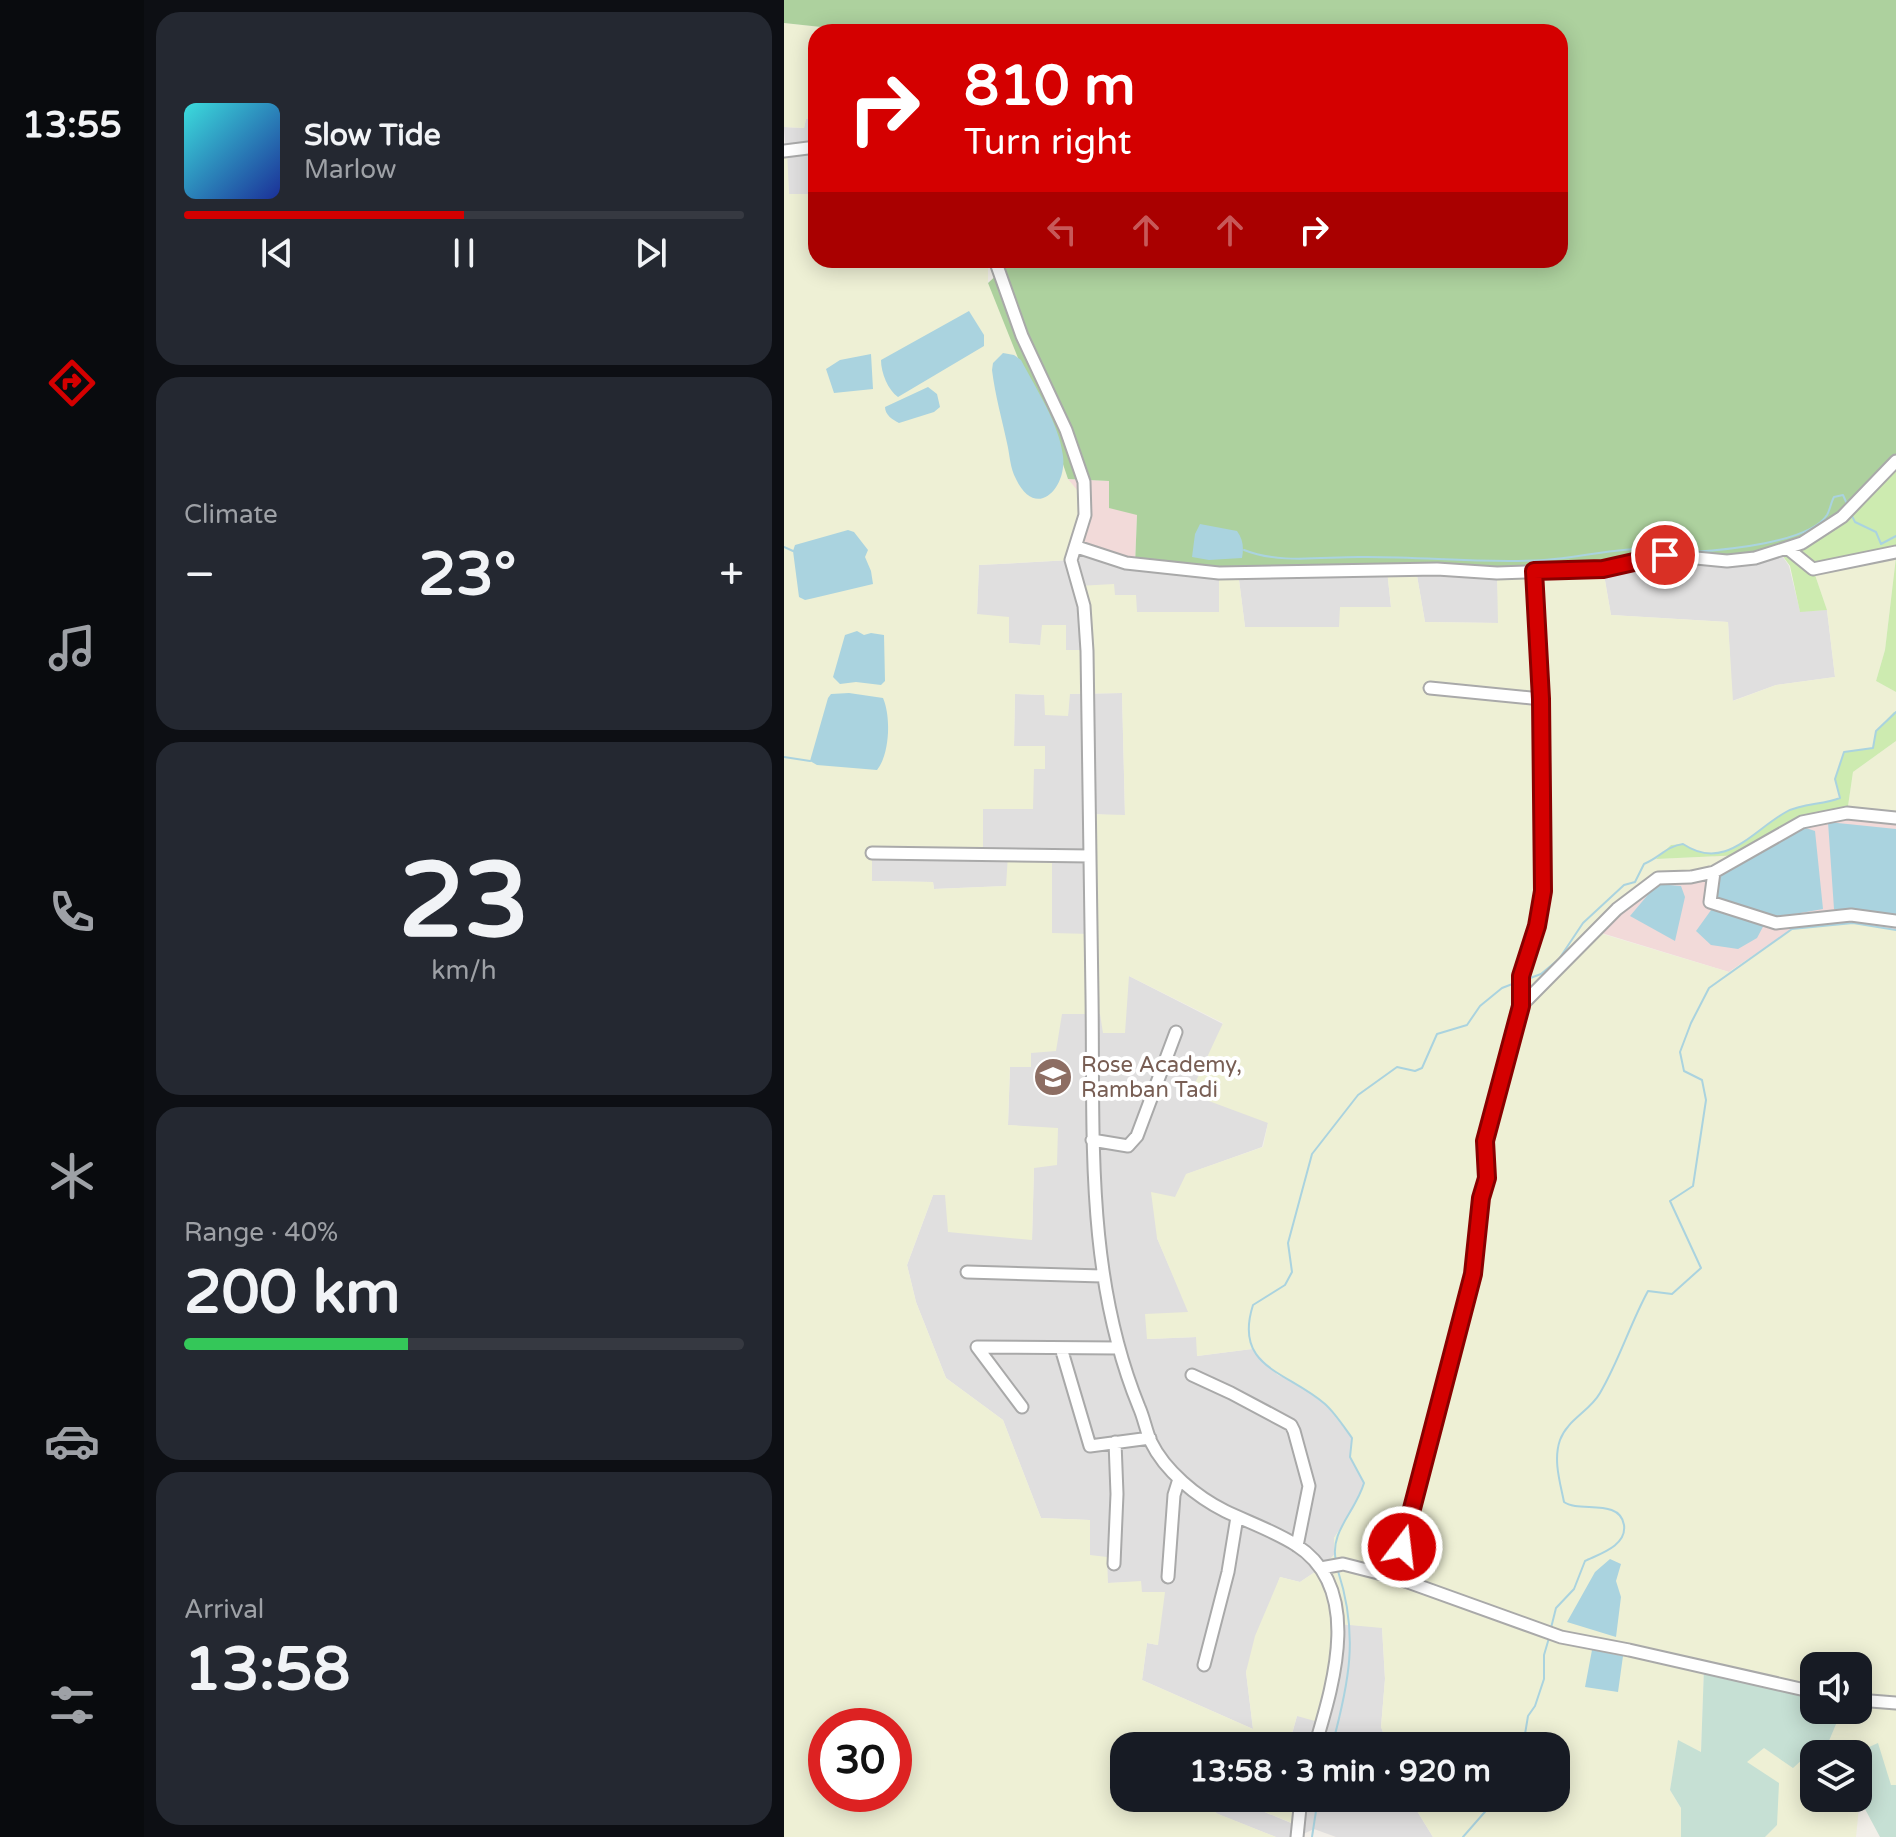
<!DOCTYPE html>
<html lang="en">
<head>
<meta charset="utf-8">
<style>
	body { margin:0; font-family:"Varela Round",sans-serif; background:#242831; color:#f1f3f6; height:100vh; display:flex; flex-direction:column; font-size:30px; white-space:nowrap }
	* { box-sizing:border-box; margin:0 }
	p { font-size:26px; color:#9ea1a6 }
	.icon { flex:none; width:44px; height:44px; fill:none; stroke:currentColor; stroke-width:2; stroke-linecap:round; stroke-linejoin:round }
	.map { position:relative; flex:1; overflow:hidden }
	.panel { display:flex; flex-direction:column; gap:12px; padding:12px; background:#0d0f14; width:640px }
	.panel>* { flex:none }
	.banner { position:absolute; left:24px; top:24px; width:760px; height:244px; border-radius:24px; box-shadow:0 4px 20px #0003; background:#d40000; color:#fff; overflow:hidden }
	.tools { position:absolute; left:1016px; top:1652px; display:grid; gap:16px }
	.tools a { display:grid; place-items:center; width:72px; height:72px; border-radius:16px; background:#171b24; box-shadow:0 4px 20px #0003; font-size:40px }
	.speed { position:absolute; left:24px; top:1708px; display:flex; gap:16px; font-size:40px; font-weight:700; text-align:center }
	.speed>* { display:grid; place-content:center; width:104px; height:104px; border-radius:50%; background:#171b24; box-shadow:0 4px 20px #0003; line-height:1 }
	.speed .limit { border:12px solid #d22; background:#fff; color:#111 }
	.pin { position:absolute; display:grid; place-items:center; width:68px; height:68px; color:#fff; margin:-34px; border:4px solid #fff; border-radius:50%; box-shadow:0 2px 8px #0007 }
	.me { position:absolute; width:88px; margin:-44px; rotate:15deg; stroke-linejoin:round; filter:drop-shadow(0 0 6px #0008) }
	.turn { display:flex; align-items:center; gap:28px; height:168px; padding:0 24px; font-size:36px }
	.turn .icon { width:104px; height:104px; stroke-width:2.5 }
	.turn b { display:block; font-size:56px; line-height:68px }
	.lanes { display:flex; align-items:center; height:76px; padding:0 24px; background:#0003; justify-content:center; gap:40px; direction:ltr }
	.lanes .off { opacity:.35 }
	.big { font-size:60px; font-weight:700; line-height:1.1 }
	.panel .widget { flex:1; display:flex; flex-direction:column; justify-content:center; gap:12px; min-width:0; padding:0 28px; border-radius:24px; background:#242831 }
	.panel .dial { align-items:center; gap:0 }
	.dial b { font-size:104px; line-height:1 }
	.song { display:flex; align-items:center; gap:24px }
	.cover { width:96px; height:96px; border-radius:12px; background:linear-gradient(135deg,hsl(180 70% 55%),hsl(230 70% 35%)) }
	.played { height:8px; border-radius:4px; background:linear-gradient(90deg,#d40000 50%,#363941 50%) }
	.keys { display:flex; justify-content:space-around; direction:ltr }
	.heat { display:flex; justify-content:space-between; align-items:center; font-size:44px; direction:ltr }
	.charge { height:12px; border-radius:6px; background:linear-gradient(90deg,#34c759 40%,#363941 0) }
	.trip { position:absolute; left:326px; top:1732px; width:460px; height:80px; border-radius:24px; background:#171b24; box-shadow:0 4px 20px #0003; font-weight:700; line-height:80px; text-align:center }
	main { display:flex; flex:1; min-height:0 }
	.menu { display:flex; flex-direction:column; width:144px; justify-content:space-around; align-items:center; background:#090b0e; color:#9ea1a6 }
	.menu .icon { width:56px; height:56px }
	.menu .active { color:#d40000 }
	.menu b { font-size:36px; color:#f1f3f6 }
	.map>svg:first-child { display:block }
</style>
</head>
<body>
<main>
<nav class="menu">
<b>13:55</b>
<svg class="icon active" aria-label="directions" viewBox="0 0 24 24"><path d="M12 3l9 9-9 9-9-9zM9 14v-3h6M13 9l2 2-2 2"/></svg>
<svg class="icon" aria-label="music" viewBox="0 0 24 24"><path d="M9 18V5l10-2v13"/><circle cx="6" cy="18" r="3"/><circle cx="16" cy="16" r="3"/></svg>
<svg class="icon" aria-label="phone" viewBox="0 0 24 24"><path d="M5 4h4l2 5-3 2q2 4 5 5l2-3 5 2v4C11 20 4 13 5 4z"/></svg>
<svg class="icon" aria-label="climate" viewBox="0 0 24 24"><path d="M12 3v18M4 7l16 10M4 17L20 7"/></svg>
<svg class="icon" aria-label="car" viewBox="0 0 24 24"><path d="M5 17H2v-5l4-1 3-4h7l3 4 3 1v5h-3M9 17h6M6 11h13"/><circle cx="7" cy="17" r="2"/><circle cx="17" cy="17" r="2"/></svg>
<svg class="icon" aria-label="filters" viewBox="0 0 24 24"><path d="M4 7h16M4 17h16"/><circle cx="9" cy="7" r="2"/><circle cx="15" cy="17" r="2"/></svg>
</nav>
<section class="panel">
<div class="widget">
<div class="song"><i class="cover"></i><div><b>Slow Tide</b><p>Marlow</p></div></div>
<div class="played"></div>
<div class="keys"><svg class="icon" aria-label="previous" viewBox="0 0 24 24"><path d="M18 5L8 12l10 7zM5 5v14"/></svg><svg class="icon" aria-label="pause" viewBox="0 0 24 24"><path d="M8 5v14M16 5v14"/></svg><svg class="icon" aria-label="next" viewBox="0 0 24 24"><path d="M6 5l10 7-10 7zM19 5v14"/></svg></div>
</div>
<div class="widget"><p>Climate</p>
<div class="heat"><a>−</a><b class="big">23°</b><a>+</a></div>
</div>
<div class="widget dial"><b>23</b><p>km/h</p></div>
<div class="widget"><p>Range · 40%</p><b class="big">200 km</b><div class="charge"></div></div>
<div class="widget"><p>Arrival</p><b class="big">13:58</b></div>
</section>
<div class="map">
<svg width="1112" height="1837" viewBox="0 0 1112 1837">
	<rect width="100%" height="100%" fill="#f2efe9"/>
	<!-- residential -->
	<path fill="#e0dfdf" d="M32 117V194H5L0 127 20 128 22 119Z
		M293 547 435 573V612H353L303 651 282 650 281 625 256 645 225 643 193 614 195 565 287 560Z
		M995 551 1005 566 1016 611 1043 610 1051 677 992 685 948 701 944 622 827 615 819 569 855 560Z
		M603 570 607 607H557L556 627H461L454 572Z
		M632 570 713 573 715 623 641 622Z
		M338 693 341 816 306 814 307 934H268V856L222 886 150 889 149 882 88 881V853L199 854V808L250 769 260 746H230L231 694 260 695 284 715 285 694Z
		M345 976 439 1024 484 1123 478 1147 403 1174 373 1238 405 1312 364 1339 413 1337V1356L468 1349 494 1375 509 1381 542 1405 568 1438 566 1458 580 1483 570 1508 550 1538V1555L537 1568 516 1582 496 1577 462 1672 469 1729 358 1680 363 1643 374 1645 357 1592V1582L324 1583 306 1555 305 1520 257 1518 219 1420 162 1378 132 1302 123 1265 149 1195 161 1194 248 1240 250 1167 274 1129 224 1125 226 1067 247 1053 277 1014H317Z
		M554 1624 598 1627 601 1679 597 1727 604 1746H530L507 1738 513 1716Z
		M438 1798H447L514 1826 517 1798H625L649 1837H552L530 1829 513 1837H492L431 1813Z"/>
	<!-- commercial -->
	<path fill="#f2dad9" d="M284 479 326 481 353 515 351 565 293 547Z
		M1063 813 1112 818V930L1069 923 1008 929 945 972 811 931 874 878 1016 823Z"/>
	<!-- farmland -->
	<path fill="#eef0d5" fill-rule="evenodd" d="M0 23 82 32H32V117L22 119 20 128 0 127Z
		M3 150 5 194H32V260H204V283L263 418 284 479 303 502 287 560 195 565 193 614 225 617V643L256 645 258 625H282V650H302L294 586 330 584 331 595H352L353 612H435V573L454 572 461 627H555L556 607H607L603 570H632L641 622 714 623 713 573 819 569 827 615 944 622 949 701 992 685 1051 677 1043 610 1029 569 1112 557 1101 650 1092 681 1112 692V712L1089 748 1060 752 1056 798 1045 803 1004 810 963 841 941 851 926 855 911 852 899 844 887 845 873 859 958 855 930 872 874 878 812 932 945 972 1008 929 1069 923 1112 930V1785H1107L1074 1752 1042 1748 1058 1710H1074V1666H1030V1692L920 1668 917 1752 894 1741 886 1790 897 1808V1837H649L625 1798H772V1746H604L597 1727 601 1679 598 1628 555 1624 538 1723 513 1716 507 1737 531 1746H340V1798H438L432 1813 492 1837H0V151ZM338 693 341 815 305 814 307 934 268 933V855H224L222 886 150 889 149 882 88 881V854L199 855V809H249L250 769H261V746H230L231 694 260 695 261 715 284 716 286 694ZM345 976 439 1023 406 1094 484 1123 479 1147 402 1174 391 1197 367 1192 373 1238 404 1312 361 1314 363 1339 412 1337 413 1356 468 1349 494 1375 509 1381 542 1405 568 1438 566 1457 580 1483 570 1508 550 1538V1555L537 1568 516 1582 496 1577 471 1636 462 1672 469 1729 358 1680 363 1643 374 1645 381 1592H358L357 1581 324 1583 323 1557 306 1555V1520L257 1518 219 1420 162 1378 132 1302 123 1265 149 1195H161L164 1232 248 1240 250 1168 273 1165 274 1128 224 1125 226 1067H247V1053L272 1051 278 1014H316L319 1033H341ZM42 1726H110V1794H42Z
		M1112 741V818L1063 813 1069 772Z
		M980 1748 1009 1767 1019 1759 1030 1768V1798L1076 1797 1072 1837H981L993 1825 962 1761Z
		M447 1798H517L515 1826Z"/>
	<!-- grass -->
	<path fill="#cdebb0" d="M1112 461V552L1029 569 1043 610 1016 612 1006 566 995 551Z
		M1112 557V692L1092 681 1101 650Z
		M1110 712H1112V741L1069 772 1063 813 1018 822 958 855 872 859 887 845 899 844C941 872 968 831 1002 812 1017 803 1039 805 1056 798L1051 779 1060 752 1089 748 1092 731Z"/>
	<!-- forest -->
	<path fill="#add19e" d="M0 0H1112V461L1084 490 1018 543 971 558 881 555 819 569 479 573 351 565 353 515 325 508V481L284 479 264 420 236 363 204 283 229 260H776V32H83L0 23Z"/>
	<!-- wetland -->
	<path fill="#c6e0d4" d="M920 1667 1030 1692V1710H1058L1042 1748 1074 1752 1094 1743 1107 1785H1112V1837H1096L1074 1796V1754H1030V1768L1019 1759 1009 1768 980 1748 963 1762 995 1783 993 1825 981 1837H897V1808L886 1790 894 1740 917 1752Z"/>
	<!-- water -->
	<path fill="#aad3df" d="M185 311 200 335V346L114 397C104 390 97 373 97 360Z
		M219 353 230 355 237 360C252 389 275 423 279 456 283 488 252 521 232 479 226 468 226 456 223 443 218 419 211 395 208 370L209 363Z
		M87 354 89 389 50 393 42 369 56 360Z
		M144 387 153 394 156 407 150 412 115 423C109 420 101 415 101 407Z
		M416 524 453 531C459 539 460 548 458 558L425 560 408 557 411 534Z
		M64 530 70 532 84 550 81 557 87 571 89 584 30 598 21 600 15 597 9 551 11 545Z
		M73 631 80 635 87 633 100 635 101 681 97 685 72 682 56 684 49 677 61 635Z
		M65 693 99 698C107 716 106 754 93 770L33 765 26 761 44 698 47 694Z
		M1044 822 1112 829V914L1050 909Z
		M1019 827 1031 831 1039 909 994 917 931 899 933 876Z
		M873 884 897 886 901 897 891 941 846 916Z
		M930 906 981 923 973 938 954 949 927 945 912 931Z
		M826 1559 837 1564 832 1581 837 1597 832 1637 783 1622 811 1572Z
		M808 1650 839 1656 834 1692 801 1687Z"/>
	<g fill="none" stroke-linecap="round" stroke-linejoin="round">
		<!-- stream -->
		<path stroke="#aad3df" stroke-width="2" d="M1067 514 1071 522 1092 532 1097 544 1112 536
			M0 547 9 551
			M460 550C495 564 537 557 575 557 637 556 698 564 760 560 801 557 841 545 882 550
			M908 552C940 550 1025 543 1043 515 1046 510 1047 502 1050 497L1059 495 1063 504
			M0 757 26 761
			M741 980 757 974 775 959 799 923 840 885 851 882 860 864C875 858 883 846 899 844 941 872 968 831 1002 812 1018 803 1039 805 1056 798L1051 779 1060 752 1089 748 1092 731 1112 712
			M552 1561C545 1532 572 1511 580 1483L566 1457 568 1438C560 1427 551 1413 541 1404 503 1371 449 1368 469 1305L501 1285 508 1272 504 1243 528 1154 574 1095 613 1067 631 1071 638 1068 653 1034 683 1025 696 1006 718 988 731 983
			M767 1628 772 1608 790 1589 801 1561C815 1554 843 1546 840 1525 836 1498 795 1513 780 1502 776 1482 769 1460 776 1440 783 1420 806 1411 816 1393 835 1361 846 1324 864 1291L888 1294 917 1268 886 1201 909 1186 922 1100 918 1080 900 1071 896 1052 907 1023 925 988 1008 929 1069 923 1112 930
			M548 1746C565 1683 575 1635 554 1571
			M739 1746 744 1716 751 1706 760 1679V1655L765 1638
			M528 1837 534 1798
			M679 1837 713 1798"/>
		<defs>
			<path id="minor" d="M0 151 32 147
				M211 260 238 336 282 430 300 482 301 515 287 560 300 606 303 651C305 766 307 881 308 996 310 1136 301 1275 355 1407 360 1418 362 1431 367 1442 381 1471 413 1497 441 1511 464 1522 490 1531 512 1545 580 1588 549 1685 531 1746
				M293 547 342 563 435 573 653 569 713 573 776 571 819 569 881 555 943 561 971 558 1018 543 1058 517 1112 461
				M1003 548 1029 569 1112 552
				M646 688 757 699
				M88 853 306 856
				M930 872 926 902 992 923 1067 915 1112 921
				M737 1006 833 909 874 878 907 877 930 872 1018 822 1063 813 1112 818
				M308 1140 344 1146 353 1136 392 1032
				M183 1272 318 1276
				M277 1348 306 1446 366 1438
				M408 1375 447 1393 507 1425 510 1431 525 1486 513 1546
				M238 1407 193 1347 334 1348
				M330 1564 333 1494 331 1442
				M537 1568 559 1564 610 1577 777 1637 845 1650 1030 1692
				M384 1577 390 1495 395 1479
				M610 1577 689 1274 697 1198 703 1178 701 1141 737 1006V976L753 926 759 891 757 699 750 571
				M420 1665 444 1572 453 1517
				M1074 1700 1112 1703
				M513 1837 517 1798"/>
		</defs>
		<!-- minor casing -->
		<use href="#minor" stroke="#a9a9a9" stroke-width="15"/>
		<!-- minor -->
		<use href="#minor" stroke="#fff" stroke-width="11"/>
	</g>
	<g fill="none" stroke-linecap="round" stroke-linejoin="round">
		<defs>
			<path id="route" d="M618 1547 689 1274 697 1198 703 1178 701 1141 737 1006V976L753 926 759 891 757 699 750 571 819 569 881 555"/>
		</defs>
		<!-- route casing -->
		<use href="#route" stroke="#8a0000" stroke-width="20"/>
		<!-- route -->
		<use href="#route" stroke="#d40000" stroke-width="14"/>
	</g>
	<!-- icons -->
	<defs>
		<symbol id="school-disc" viewBox="-11 -11 22 22"><circle r="9.5" fill="#8d6e63" stroke="#fff"/><path d="M0-5L7-2L0 1L-7-2ZM-4 1L0 2.5L4 1V4Q0 6-4 4Z" fill="#fff"/></symbol>
	</defs>
	<g fill-rule="evenodd">
		<use href="#school-disc" x="247" y="1055" width="44" height="44"/>
	</g>
	<g text-anchor="middle" stroke-width="8" stroke-linejoin="round" paint-order="stroke">
		<!-- education labels -->
		<g font-size="22" fill="#785e54" stroke="#fff" text-anchor="start">
			<text x="297" y="1072">Rose Academy,<tspan x="297" dy="25">Ramban Tadi</tspan></text>
		</g>
	</g>
</svg>
<div class="tools">
<a><svg class="icon" aria-label="sound" viewBox="0 0 24 24"><path d="M4 9h4l5-4v14l-5-4H4zM17 9q2 3 0 6"/></svg></a>
<a><svg class="icon" aria-label="layers" viewBox="0 0 24 24"><path d="M12 4l9 5-9 5-9-5zM3 14l9 5 9-5"/></svg></a>
</div>
<div class="speed"><div class="limit">30</div></div>
<div class="pin" style="left:881px;top:555px;background:#d93025"><svg class="icon" aria-label="arrive" viewBox="0 0 24 24"><path d="M6 21V4h12l-3 4 3 4H6"/></svg></div>
<svg class="me" style="left:618px;top:1547px" viewBox="-20 -20 40 40"><circle r="17" fill="#d40000" stroke="#fff" stroke-width="3"/><path d="M0-11L8 9 0 5-8 9z" fill="#fff"/></svg>
<div class="trip">13:58 · 3 min · 920 m</div>
<div class="banner">
<div class="turn"><svg class="icon" aria-label="right" viewBox="0 0 24 24"><path d="M7 20v-9h11M14 6l5 5-5 5"/></svg><div><b>810 m</b>Turn right</div></div>
<div class="lanes"><svg class="icon off" aria-label="left" viewBox="0 0 24 24"><path d="M17 20v-9H6M10 6l-5 5 5 5"/></svg><svg class="icon off" aria-label="ahead" viewBox="0 0 24 24"><path d="M12 20V5M6 11l6-6 6 6"/></svg><svg class="icon off" aria-label="ahead" viewBox="0 0 24 24"><path d="M12 20V5M6 11l6-6 6 6"/></svg><svg class="icon" aria-label="right" viewBox="0 0 24 24"><path d="M7 20v-9h11M14 6l5 5-5 5"/></svg></div>
</div>
</div>
</main>
</body>
</html>
